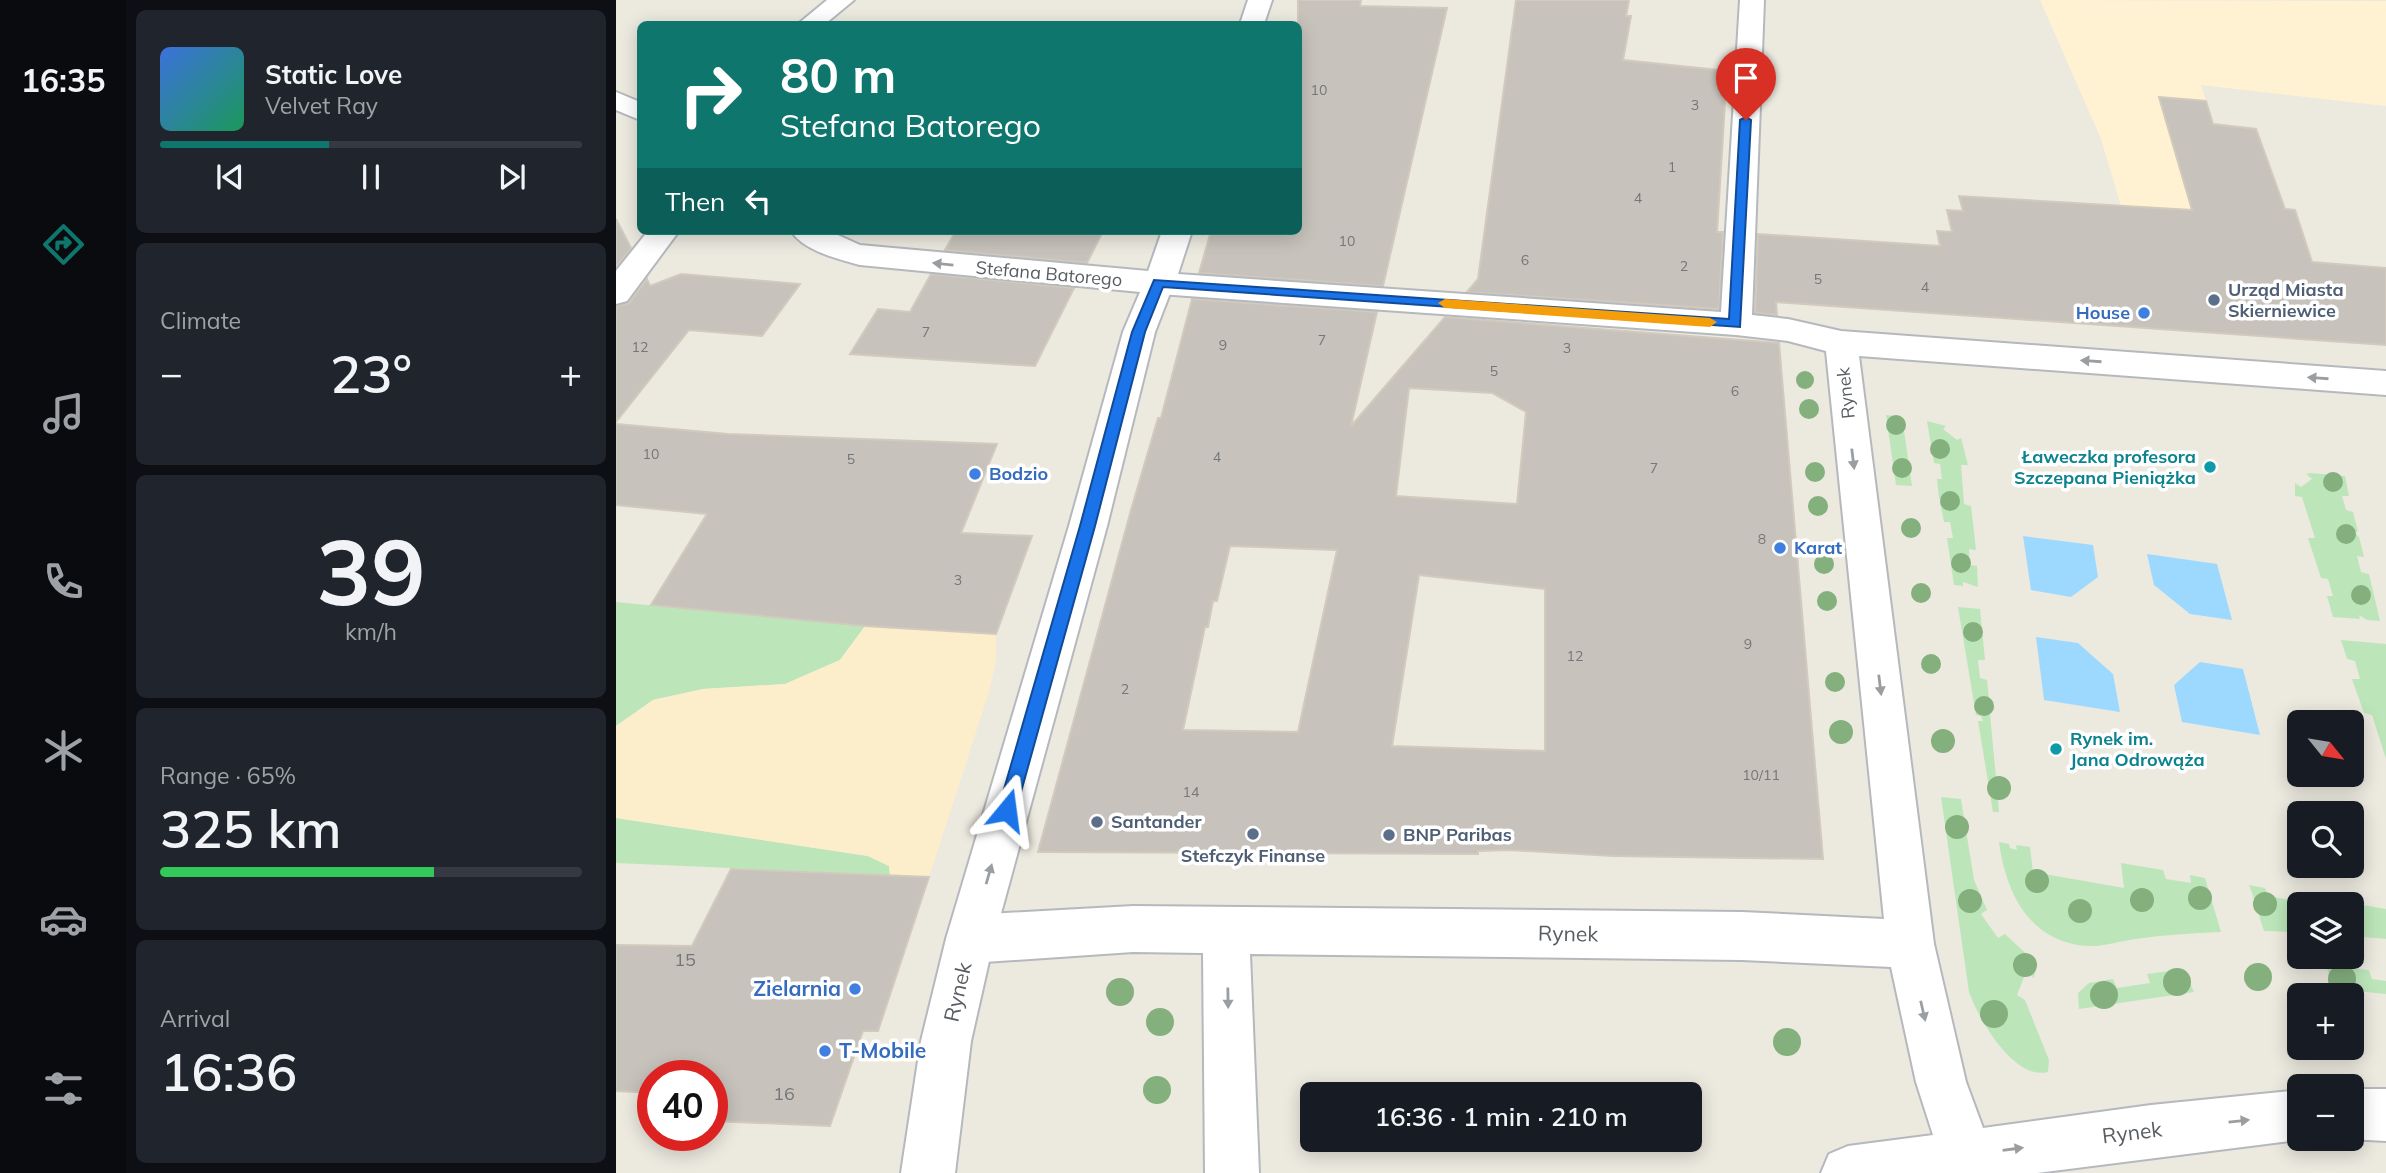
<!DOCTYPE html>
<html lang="en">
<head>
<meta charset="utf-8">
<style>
	body { margin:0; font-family:Mulish,sans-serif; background:#20242c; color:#f1f3f6; height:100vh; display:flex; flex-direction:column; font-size:26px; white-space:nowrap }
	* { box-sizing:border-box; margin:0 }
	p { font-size:23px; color:#9ea1a6 }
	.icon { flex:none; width:38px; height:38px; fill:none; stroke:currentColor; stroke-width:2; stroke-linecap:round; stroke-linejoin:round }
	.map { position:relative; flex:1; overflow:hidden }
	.details { display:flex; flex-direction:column; gap:10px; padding:10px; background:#0d0f14; width:490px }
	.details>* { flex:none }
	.top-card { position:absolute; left:21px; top:21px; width:665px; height:214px; border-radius:10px; box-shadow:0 4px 18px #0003; background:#0f766e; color:#fff; overflow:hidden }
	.needle { width:46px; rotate:120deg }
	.controls { position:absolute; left:1671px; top:710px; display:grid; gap:14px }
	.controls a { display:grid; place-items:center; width:77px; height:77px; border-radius:10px; background:#171b24; box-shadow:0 4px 18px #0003; font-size:35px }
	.speed { position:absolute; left:21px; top:1060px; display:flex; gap:14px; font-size:35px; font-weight:700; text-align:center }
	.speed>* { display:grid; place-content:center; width:91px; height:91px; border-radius:50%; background:#171b24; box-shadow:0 4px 18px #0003; line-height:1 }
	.speed .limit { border:10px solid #d22; background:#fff; color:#111 }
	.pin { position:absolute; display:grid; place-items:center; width:60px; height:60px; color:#fff; margin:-72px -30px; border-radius:50% 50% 50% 0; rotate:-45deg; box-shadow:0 0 7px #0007 }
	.pin .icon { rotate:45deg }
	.me { position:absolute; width:77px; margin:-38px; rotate:16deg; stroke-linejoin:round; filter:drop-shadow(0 0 5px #0008) }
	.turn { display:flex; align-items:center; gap:24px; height:147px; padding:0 28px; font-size:32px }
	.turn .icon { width:91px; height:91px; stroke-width:2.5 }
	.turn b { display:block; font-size:49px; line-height:60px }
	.then { display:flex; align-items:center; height:66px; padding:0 28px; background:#0003; gap:14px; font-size:26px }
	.big { font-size:52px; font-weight:600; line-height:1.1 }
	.details .tile { flex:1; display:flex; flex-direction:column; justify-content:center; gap:10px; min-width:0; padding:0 24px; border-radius:10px; background:#20242c }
	.details .dial { align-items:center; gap:0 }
	.dial b { font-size:91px; line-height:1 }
	.song { display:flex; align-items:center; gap:21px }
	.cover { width:84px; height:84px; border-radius:10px; background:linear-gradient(135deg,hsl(220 70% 55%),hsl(150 70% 35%)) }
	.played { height:7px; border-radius:4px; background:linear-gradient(90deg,#0f766e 40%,#363941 40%) }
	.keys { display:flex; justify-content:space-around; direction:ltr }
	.heat { display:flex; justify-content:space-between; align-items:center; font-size:38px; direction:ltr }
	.charge { height:10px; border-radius:5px; background:linear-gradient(90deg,#34c759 65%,#363941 0) }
	.trip { position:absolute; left:684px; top:1082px; width:402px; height:70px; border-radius:10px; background:#171b24; box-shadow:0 4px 18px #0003; font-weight:600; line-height:70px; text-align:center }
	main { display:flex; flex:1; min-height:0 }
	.menu { display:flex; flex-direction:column; width:126px; justify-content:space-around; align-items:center; background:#090b0e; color:#9ea1a6 }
	.menu .icon { width:49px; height:49px }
	.menu .current { color:#0f766e }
	.menu b { font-size:32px; color:#f1f3f6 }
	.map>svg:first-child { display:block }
</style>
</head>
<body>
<main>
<nav class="menu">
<b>16:35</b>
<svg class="icon current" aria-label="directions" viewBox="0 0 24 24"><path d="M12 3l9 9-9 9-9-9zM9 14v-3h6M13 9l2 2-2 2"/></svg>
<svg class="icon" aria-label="music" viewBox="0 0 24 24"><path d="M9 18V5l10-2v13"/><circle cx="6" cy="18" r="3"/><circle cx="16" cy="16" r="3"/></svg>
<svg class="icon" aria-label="phone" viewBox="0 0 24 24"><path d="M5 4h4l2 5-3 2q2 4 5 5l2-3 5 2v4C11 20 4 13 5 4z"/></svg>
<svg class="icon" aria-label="climate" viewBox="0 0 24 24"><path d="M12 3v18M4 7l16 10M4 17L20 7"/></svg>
<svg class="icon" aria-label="car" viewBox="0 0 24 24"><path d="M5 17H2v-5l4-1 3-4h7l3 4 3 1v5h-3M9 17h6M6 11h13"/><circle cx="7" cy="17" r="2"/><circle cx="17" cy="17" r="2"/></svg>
<svg class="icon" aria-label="filters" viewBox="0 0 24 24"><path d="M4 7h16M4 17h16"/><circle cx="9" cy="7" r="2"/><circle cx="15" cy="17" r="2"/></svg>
</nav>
<section class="details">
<div class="tile">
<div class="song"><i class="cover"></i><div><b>Static Love</b><p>Velvet Ray</p></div></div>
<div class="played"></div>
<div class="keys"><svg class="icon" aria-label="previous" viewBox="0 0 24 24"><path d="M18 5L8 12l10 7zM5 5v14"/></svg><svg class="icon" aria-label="pause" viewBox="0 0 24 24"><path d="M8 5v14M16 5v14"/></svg><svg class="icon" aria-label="next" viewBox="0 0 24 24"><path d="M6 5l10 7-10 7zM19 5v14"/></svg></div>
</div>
<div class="tile"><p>Climate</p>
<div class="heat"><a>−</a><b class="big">23°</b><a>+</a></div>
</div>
<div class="tile dial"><b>39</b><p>km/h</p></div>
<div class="tile"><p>Range · 65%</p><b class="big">325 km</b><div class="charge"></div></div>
<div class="tile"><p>Arrival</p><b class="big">16:36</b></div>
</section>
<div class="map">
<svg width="1770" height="1173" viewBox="0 0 1770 1173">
	<rect width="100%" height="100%" fill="#ece9df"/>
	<!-- commercial -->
	<path fill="#fff2d2" d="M1424 0 1770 1V106L1585 85 1644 271 1505 206 1485 139Z"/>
	<!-- green -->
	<path fill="#bce6ba" d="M1270 415 1286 417 1296 486 1280 485Z
		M1311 421 1330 426 1327 429 1341 440 1345 438 1352 465H1345L1348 504 1355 506 1360 550 1353 549 1354 565 1361 566 1362 587 1347 582V586L1338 585 1331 538H1337L1334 522H1328L1324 502H1328L1323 498 1321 479H1326L1324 464 1318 463Z
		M1694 473 1729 476 1733 496H1726L1730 510 1737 512 1742 532H1738L1743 537 1748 557 1741 556 1745 572 1753 574 1764 621 1751 620 1743 615 1744 619 1717 617 1711 596H1717L1712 579 1705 578 1692 538H1699L1686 497 1679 496V483L1685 487 1696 479 1690 474Z
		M0 602 249 626 224 660 169 684 87 689 37 700 0 726Z
		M1342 607 1364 609 1369 660H1362L1364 678 1371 680 1373 699 1379 708 1374 715 1380 777 1390 783 1394 790 1392 797 1382 799 1383 812H1377L1362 721H1367L1365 716 1360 715Z
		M1725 640 1770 644V759L1756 715 1748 713 1736 679H1744L1739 661 1731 659Z
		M1325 797 1345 799 1358 880 1371 910 1365 914 1382 938 1389 934 1420 963 1418 978 1410 972 1401 995 1409 1000 1433 1060 1432 1072C1398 1081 1362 1018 1353 992Z
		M0 818 252 856 273 866 274 875 0 863Z
		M1383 842 1393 844 1394 848 1401 850 1400 845 1414 847 1417 872 1508 888 1505 863 1547 870 1550 879 1575 883 1574 875 1589 878 1605 932C1576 933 1548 935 1520 939 1504 941 1487 947 1472 946 1413 942 1390 893 1383 842Z
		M1633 885 1649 888 1652 896 1700 905H1684L1683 932 1648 931 1642 912H1647L1645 905 1640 904Z
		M1712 899 1770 909V939L1736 936V905H1713Z
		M1710 966 1753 970 1756 979 1770 981V994L1719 989Z
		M1568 969 1578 992 1463 1009 1462 993 1473 983 1497 979 1501 988 1534 983 1531 974Z"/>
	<!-- sand -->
	<path fill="#fceecb" d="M249 626 380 634V661L373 692 313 877 274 875 273 866 252 856 0 818V726L37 700 87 689 169 684 224 660Z"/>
	<!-- water -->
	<path fill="#9dd9ff" d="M1407 536 1477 545 1482 577 1455 597 1415 590Z
		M1531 554 1601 564 1616 620 1574 614 1538 585Z
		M1420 637 1462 643 1497 674 1504 712 1428 700Z
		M1584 662 1627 669 1644 735 1566 722 1558 685Z"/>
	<!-- building -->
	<path fill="#c7c3bc" stroke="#d1cabd" stroke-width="2" fill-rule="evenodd" d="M682 0H745L744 6 831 8 767 286 583 273 595 231H682Z
		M900 0H1013L1010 16H1015L1007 60 1111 71 1101 232H1107L1103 309 851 292 862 279Z
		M1543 97 1590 101 1597 124 1640 129 1669 209 1679 210 1696 262 1770 268V345L1160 302 1161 315 1139 313 1142 234 1324 246 1321 231 1336 232 1331 210 1347 211 1343 196 1576 210Z
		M0 219 15 248 0 267Z
		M340 231H487L471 263 329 250Z
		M65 274 184 284 146 336 73 330 0 422V306L13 303 31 279 34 286Z
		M315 274 458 288 419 366 234 354 262 309 294 312Z
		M576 299 761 312 735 426 829 317 1163 343 1207 859 997 856 893 850 862 851V854L422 852 515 510 542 418H545ZM793 388 876 393 910 412 901 504 780 496ZM614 546 721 550 682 732 567 730 589 627H592L597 601H601ZM803 575 929 589V751L776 746Z
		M0 424 112 434 381 444 345 533 416 536 380 634 249 626 35 605 91 514 0 505Z
		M115 869 313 877 262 1031H247L214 1126 99 1121 109 1096H96V1076H37V1093L0 1091V945L76 946Z"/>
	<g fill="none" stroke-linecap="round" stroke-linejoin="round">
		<defs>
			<path id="minor" d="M211 0H238L209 24H182Z
				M632 0H656L648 24H624Z
				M1124 0H1148L1136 315 1172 319 1225 331 1770 371V395L1243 356 1318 944 1350 1082 1367 1128 1535 1105 1684 1090V1139H1690L1421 1173H1205L1213 1154 1232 1146 1317 1135 1300 1082 1275 967 1126 960 634 954 643 1173H589L587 953 517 952 354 963 337 956 330 939 337 922 354 915 517 906 1126 912 1268 919 1210 351 1172 341 1120 335 543 294 532 290 528 283 546 231H576L562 274 1105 312Z
				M32 231H63L11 301 0 304V271Z
				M1736 1089H1770V1141L1732 1139H1736Z"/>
			<path id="tertiary" d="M0 92 24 102V120L0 110Z
				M175 231H213L244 245 543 272 554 276 558 283 539 332 491 526 378 939 355 1041 339 1173H285L305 1041 330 939 453 526 507 332 524 292 244 265C222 259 188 251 175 231Z"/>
		</defs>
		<!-- minor casing -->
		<use href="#minor" stroke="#b5b8bd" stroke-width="4"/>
		<!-- tertiary casing -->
		<use href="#tertiary" stroke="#b5b8bd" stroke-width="4"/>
		<!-- minor -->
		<use href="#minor" fill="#fff" fill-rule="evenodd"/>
		<!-- tertiary -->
		<use href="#tertiary" fill="#fff" fill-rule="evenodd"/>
	</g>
	<!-- trees -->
	<g fill="#84b07e">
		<circle cx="1189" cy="380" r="9"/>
		<circle cx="1193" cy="409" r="10"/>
		<circle cx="1280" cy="425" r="10"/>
		<circle cx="1324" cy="449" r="10"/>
		<circle cx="1286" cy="468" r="10"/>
		<circle cx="1199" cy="472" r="10"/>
		<circle cx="1717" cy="482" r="10"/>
		<circle cx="1334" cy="501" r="10"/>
		<circle cx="1202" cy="506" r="10"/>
		<circle cx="1295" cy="528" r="10"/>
		<circle cx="1730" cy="534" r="10"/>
		<circle cx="1345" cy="563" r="10"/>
		<circle cx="1208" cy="564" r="10"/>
		<circle cx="1305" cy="593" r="10"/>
		<circle cx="1745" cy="595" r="10"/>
		<circle cx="1211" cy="601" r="10"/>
		<circle cx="1357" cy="632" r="10"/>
		<circle cx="1315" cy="664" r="10"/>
		<circle cx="1219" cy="682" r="10"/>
		<circle cx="1368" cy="706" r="10"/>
		<circle cx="1225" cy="732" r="12"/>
		<circle cx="1327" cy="741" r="12"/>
		<circle cx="1383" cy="788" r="12"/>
		<circle cx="1341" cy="827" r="12"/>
		<circle cx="1421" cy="881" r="12"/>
		<circle cx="1584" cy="898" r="12"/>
		<circle cx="1526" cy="900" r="12"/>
		<circle cx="1354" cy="901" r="12"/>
		<circle cx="1649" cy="904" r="12"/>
		<circle cx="1464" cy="911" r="12"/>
		<circle cx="1409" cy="965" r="12"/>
		<circle cx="1642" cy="977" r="14"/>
		<circle cx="1726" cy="979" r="14"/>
		<circle cx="1561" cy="982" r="14"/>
		<circle cx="504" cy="992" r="14"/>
		<circle cx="1488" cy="995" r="14"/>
		<circle cx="1378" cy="1014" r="14"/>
		<circle cx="544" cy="1022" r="14"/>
		<circle cx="1171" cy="1042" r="14"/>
		<circle cx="541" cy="1090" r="14"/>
	</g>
	<!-- one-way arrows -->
	<defs><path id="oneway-solid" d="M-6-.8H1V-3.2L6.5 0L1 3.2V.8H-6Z" transform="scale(1.75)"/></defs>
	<g fill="#9b9ea0">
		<use href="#oneway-solid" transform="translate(327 264) rotate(-174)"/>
		<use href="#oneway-solid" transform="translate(1475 361) rotate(-176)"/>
		<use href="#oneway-solid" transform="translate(1702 378) rotate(-176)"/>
		<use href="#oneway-solid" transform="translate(1237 459) rotate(83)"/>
		<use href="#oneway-solid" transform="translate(1264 685) rotate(83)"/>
		<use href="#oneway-solid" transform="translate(373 874) rotate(-74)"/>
		<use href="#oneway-solid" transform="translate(612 998) rotate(89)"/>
		<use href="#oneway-solid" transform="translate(1307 1011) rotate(77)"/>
		<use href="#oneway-solid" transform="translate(1623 1121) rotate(-6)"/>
		<use href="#oneway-solid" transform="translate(1397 1149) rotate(-8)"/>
	</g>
	<!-- route -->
	<path fill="#1a73e8" stroke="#114b97" stroke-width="2" d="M1130 117 1135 120 1124 327 547 287 529 332 479 526 400 810 397 816 391 819 385 816 382 810 464 526 516 332 538 280 1113 319 1124 120Z"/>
	<!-- slow -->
	<path fill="#f59e0b" d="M829 299 1094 318 1101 322 1094 327 829 308 822 303Z"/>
	<!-- markers -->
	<g fill="#5c6f8a" stroke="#fff" stroke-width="2.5">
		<circle cx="1598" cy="300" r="7"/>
		<circle cx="481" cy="822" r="7"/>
		<circle cx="637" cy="834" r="7"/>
		<circle cx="773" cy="835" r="7"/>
	</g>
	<g fill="#3f7fe0" stroke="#fff" stroke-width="2.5">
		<circle cx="1528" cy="313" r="7"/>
		<circle cx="359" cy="474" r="7"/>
		<circle cx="1164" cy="548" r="7"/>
		<circle cx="239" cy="989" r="7"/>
		<circle cx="209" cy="1051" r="7"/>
	</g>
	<g fill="#0f9aa8" stroke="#fff" stroke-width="2.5">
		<circle cx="1594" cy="467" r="7"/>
		<circle cx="1440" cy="749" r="7"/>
	</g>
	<g text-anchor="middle" stroke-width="7" stroke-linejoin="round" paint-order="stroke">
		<!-- number labels -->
		<g font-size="14" fill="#747678">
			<text x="703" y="95">10</text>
			<text x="1079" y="110">3</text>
			<text x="1056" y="172">1</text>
			<text x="1022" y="203">4</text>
			<text x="731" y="246">10</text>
			<text x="909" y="265">6</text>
			<text x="1068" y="271">2</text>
			<text x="1202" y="284">5</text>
			<text x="1309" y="292">4</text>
			<text x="310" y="337">7</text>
			<text x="706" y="345">7</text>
			<text x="607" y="350">9</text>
			<text x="24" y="352">12</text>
			<text x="951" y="353">3</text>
			<text x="878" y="376">5</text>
			<text x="1119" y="396">6</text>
			<text x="35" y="459">10</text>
			<text x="601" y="462">4</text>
			<text x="235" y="464">5</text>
			<text x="1038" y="473">7</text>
			<text x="1146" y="544">8</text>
			<text x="342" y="585">3</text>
			<text x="1132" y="649">9</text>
			<text x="959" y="661">12</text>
			<text x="509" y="694">2</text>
			<text x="1145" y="780">10/11</text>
			<text x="575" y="797">14</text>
		</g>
		<!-- street labels -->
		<g font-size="18" fill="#585d61" stroke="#fff">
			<text transform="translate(433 274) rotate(5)" y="6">Stefana Batorego</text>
			<text transform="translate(1230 393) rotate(-96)" y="6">Rynek</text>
		</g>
		<!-- service labels -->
		<g font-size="18" font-weight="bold" fill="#4e5e75" stroke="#fff" text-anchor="start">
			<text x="1612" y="296">Urząd Miasta<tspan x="1612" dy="21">Skierniewice</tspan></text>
			<text x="495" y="828">Santander</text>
			<text x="787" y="841">BNP Paribas</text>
			<text x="637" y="862" text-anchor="middle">Stefczyk Finanse</text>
		</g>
		<!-- shop labels -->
		<g font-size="18" font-weight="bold" fill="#366cbe" stroke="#fff" text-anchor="start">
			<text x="1514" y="319" text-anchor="end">House</text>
			<text x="373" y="480">Bodzio</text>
			<text x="1178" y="554">Karat</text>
		</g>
		<!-- culture labels -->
		<g font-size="18" font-weight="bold" fill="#0d838f" stroke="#fff" text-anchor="end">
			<text x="1580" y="463">Ławeczka profesora<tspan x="1580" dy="21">Szczepana Pieniążka</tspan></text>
			<text x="1454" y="745" text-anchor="start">Rynek im.<tspan x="1454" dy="21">Jana Odrowąża</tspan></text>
		</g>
		<!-- near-number labels -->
		<g font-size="18" fill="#747678">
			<text x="69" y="966">15</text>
			<text x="168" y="1100">16</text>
		</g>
		<!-- near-street labels -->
		<g font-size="21" fill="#585d61" stroke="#fff">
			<text transform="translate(952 934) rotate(1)" y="7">Rynek</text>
			<text transform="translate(342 992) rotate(-77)" y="7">Rynek</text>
			<text transform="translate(1516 1133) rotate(-7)" y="7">Rynek</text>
		</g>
		<!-- near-shop labels -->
		<g font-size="21" font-weight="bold" fill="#366cbe" stroke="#fff" text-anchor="end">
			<text x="225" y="996">Zielarnia</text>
			<text x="223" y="1058" text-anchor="start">T-Mobile</text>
		</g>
	</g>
</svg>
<div class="controls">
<a><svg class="needle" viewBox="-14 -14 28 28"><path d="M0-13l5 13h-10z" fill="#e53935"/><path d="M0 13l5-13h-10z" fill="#9ea1a6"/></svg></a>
<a><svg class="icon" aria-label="search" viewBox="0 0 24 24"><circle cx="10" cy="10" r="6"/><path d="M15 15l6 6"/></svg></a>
<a><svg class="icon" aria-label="layers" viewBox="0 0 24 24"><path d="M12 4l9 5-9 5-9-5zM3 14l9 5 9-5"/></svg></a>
<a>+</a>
<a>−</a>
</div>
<div class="speed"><div class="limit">40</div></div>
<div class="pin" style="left:1130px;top:120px;background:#d93025"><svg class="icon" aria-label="arrive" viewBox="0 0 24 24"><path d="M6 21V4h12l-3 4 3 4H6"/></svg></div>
<svg class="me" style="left:391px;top:810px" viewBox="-20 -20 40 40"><path d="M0-17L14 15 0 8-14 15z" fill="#1a73e8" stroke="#fff" stroke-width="4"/></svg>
<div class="trip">16:36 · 1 min · 210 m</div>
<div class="top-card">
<div class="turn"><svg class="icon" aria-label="right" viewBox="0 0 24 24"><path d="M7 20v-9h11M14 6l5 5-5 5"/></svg><div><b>80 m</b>Stefana Batorego</div></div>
<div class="then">Then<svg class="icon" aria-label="left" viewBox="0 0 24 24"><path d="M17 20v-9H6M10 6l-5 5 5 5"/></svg></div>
</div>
</div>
</main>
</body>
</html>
